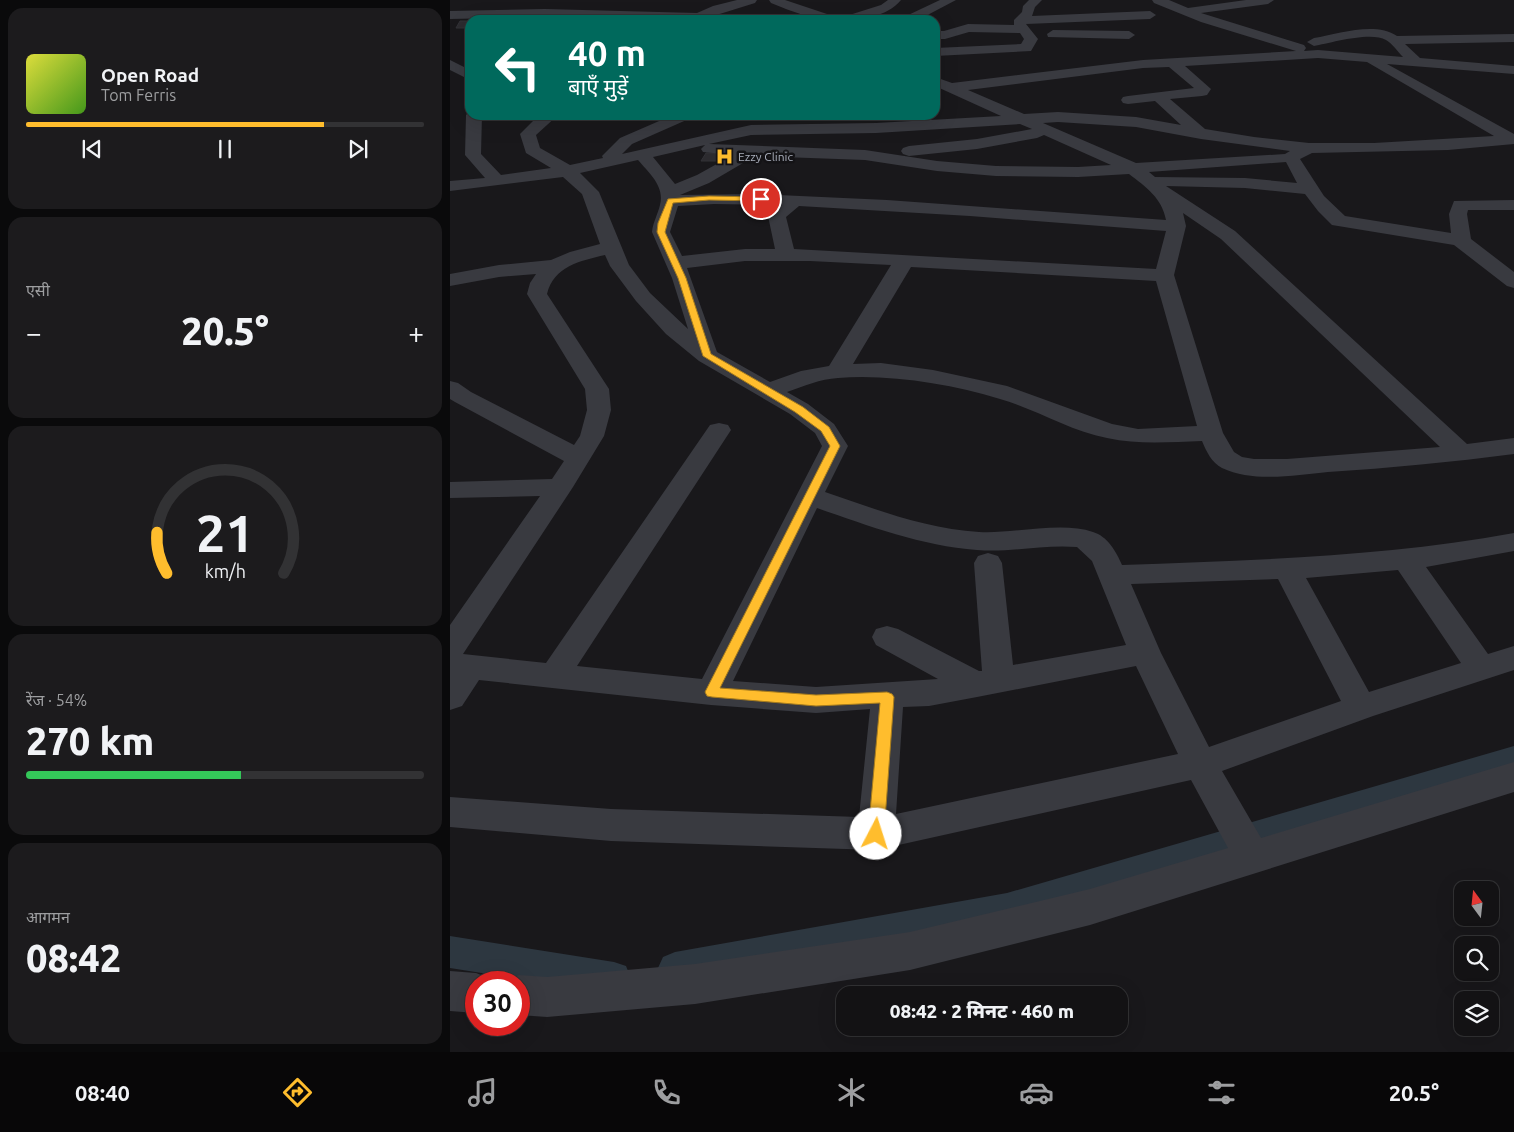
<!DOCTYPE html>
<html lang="hi">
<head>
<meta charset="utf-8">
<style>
	body { margin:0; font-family:Ubuntu,"Noto Sans Devanagari",sans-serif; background:#1c1b1d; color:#f1f3f6; height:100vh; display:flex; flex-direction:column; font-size:19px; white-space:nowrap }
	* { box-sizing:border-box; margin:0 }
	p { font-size:16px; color:#9d9ea0 }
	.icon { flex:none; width:28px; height:28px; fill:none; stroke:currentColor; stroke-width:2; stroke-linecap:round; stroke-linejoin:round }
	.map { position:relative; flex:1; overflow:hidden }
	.details { display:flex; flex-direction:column; gap:8px; padding:8px; background:#0a0a0b; width:450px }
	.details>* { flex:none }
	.top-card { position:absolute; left:15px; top:15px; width:475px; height:105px; border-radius:15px; box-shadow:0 5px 20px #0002,0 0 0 1px #323234; background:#00695c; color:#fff; overflow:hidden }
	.needle { width:32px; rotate:345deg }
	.fabs { position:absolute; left:1004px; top:881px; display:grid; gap:10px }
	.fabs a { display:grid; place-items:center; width:45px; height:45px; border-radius:10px; background:#131214; box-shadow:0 5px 20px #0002,0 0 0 1px #323234; font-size:25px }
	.speed { position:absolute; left:15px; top:971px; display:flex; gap:10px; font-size:25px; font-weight:700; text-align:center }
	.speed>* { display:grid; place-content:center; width:65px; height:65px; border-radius:50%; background:#131214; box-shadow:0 5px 20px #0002,0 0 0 1px #323234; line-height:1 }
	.speed .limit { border:8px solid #d22; background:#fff; color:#111 }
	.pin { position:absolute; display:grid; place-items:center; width:42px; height:42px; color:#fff; margin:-21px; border:2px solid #fff; border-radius:50%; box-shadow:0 1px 5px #0007 }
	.me { position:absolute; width:55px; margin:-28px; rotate:5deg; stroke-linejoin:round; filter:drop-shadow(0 0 4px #0008) }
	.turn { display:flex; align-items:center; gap:18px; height:105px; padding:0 20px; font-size:22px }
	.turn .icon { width:65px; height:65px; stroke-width:2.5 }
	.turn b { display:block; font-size:35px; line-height:42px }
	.big { font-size:38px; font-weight:800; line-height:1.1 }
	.details .tile { flex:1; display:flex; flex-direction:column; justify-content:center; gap:8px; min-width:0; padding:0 18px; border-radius:15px; background:#1c1b1d }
	.details .dial { align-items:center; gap:0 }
	.dial svg { height:130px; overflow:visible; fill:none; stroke:#323234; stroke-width:7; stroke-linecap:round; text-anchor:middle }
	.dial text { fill:#f1f3f6; stroke:none }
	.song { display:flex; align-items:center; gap:15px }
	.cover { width:60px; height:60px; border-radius:8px; background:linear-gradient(135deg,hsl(60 70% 55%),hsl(100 70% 35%)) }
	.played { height:5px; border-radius:2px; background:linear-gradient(90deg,#ffbd2d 75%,#323234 75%) }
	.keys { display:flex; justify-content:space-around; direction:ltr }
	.heat { display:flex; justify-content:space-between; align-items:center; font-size:28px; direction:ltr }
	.charge { height:8px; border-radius:4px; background:linear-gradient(90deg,#34c759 54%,#323234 0) }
	.trip { position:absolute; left:386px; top:986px; width:292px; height:50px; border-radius:15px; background:#131214; box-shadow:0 5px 20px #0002,0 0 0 1px #323234; font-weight:800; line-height:50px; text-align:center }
	.tabs { display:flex; height:80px; justify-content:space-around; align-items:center; background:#080708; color:#9d9ea0 }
	.tabs .icon { width:35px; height:35px }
	.tabs .on { color:#ffbd2d }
	.tabs b { font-size:22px; color:#f1f3f6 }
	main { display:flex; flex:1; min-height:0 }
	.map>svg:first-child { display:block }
</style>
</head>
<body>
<main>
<section class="details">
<div class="tile">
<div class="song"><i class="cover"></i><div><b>Open Road</b><p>Tom Ferris</p></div></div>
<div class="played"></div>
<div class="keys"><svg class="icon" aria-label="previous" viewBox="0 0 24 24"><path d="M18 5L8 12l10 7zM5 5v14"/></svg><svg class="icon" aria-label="pause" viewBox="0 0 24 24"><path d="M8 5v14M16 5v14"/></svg><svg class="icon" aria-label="next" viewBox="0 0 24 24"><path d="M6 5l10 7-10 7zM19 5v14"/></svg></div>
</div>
<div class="tile"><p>एसी</p>
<div class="heat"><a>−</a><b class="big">20.5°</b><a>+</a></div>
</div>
<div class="tile dial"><svg viewBox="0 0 100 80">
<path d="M14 69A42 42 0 1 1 86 69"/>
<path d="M14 69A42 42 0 0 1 8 44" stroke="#ffbd2d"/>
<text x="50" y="56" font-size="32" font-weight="700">21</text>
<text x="50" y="72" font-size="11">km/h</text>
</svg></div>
<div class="tile"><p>रेंज · 54%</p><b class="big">270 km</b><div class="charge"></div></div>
<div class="tile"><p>आगमन</p><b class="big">08:42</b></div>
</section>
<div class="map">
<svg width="1064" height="1052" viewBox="0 0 1064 1052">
	<rect width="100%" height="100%" fill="#19181b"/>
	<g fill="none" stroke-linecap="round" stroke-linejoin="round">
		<!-- canal -->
		<path fill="#2d3740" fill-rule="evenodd" d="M1064 746V768L557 923 225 984 213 979 208 968 213 957 225 952 557 893Z
			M0 936 164 962 176 966 181 978 176 990 164 994 0 968Z"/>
	</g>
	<!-- building -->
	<path fill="#2c2b2f" stroke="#323237" d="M10 21H20V28H6Z
		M256 153H282L278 161H251Z"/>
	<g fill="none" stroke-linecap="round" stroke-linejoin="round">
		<!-- minor -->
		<path fill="#393a40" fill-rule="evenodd" d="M287 0H307L305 3 260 17 263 20 95 17 0 19V11L95 9 247 13 263 6Z
			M319 0H335L386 17 388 20C363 20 343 12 321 3Z
			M438 0H451C437 17 411 20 391 20L393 17 431 5Z
			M490 0H506L468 20H452L454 17Z
			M579 0H592L585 7 582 16 700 11 706 15 700 19 576 24 588 39 581 51 485 56V48L571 44 574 39 570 33 519 32 495 39H485V31H494L518 24 564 25V20L572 12 573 6Z
			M702 0H719L738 8 796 0H824L818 4 751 13 854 45 856 48 854 51 868 50 953 57C948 52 942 43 936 40 921 31 880 43 864 46L857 42 864 38C888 34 925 21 947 36L1064 34V42L955 44 970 58 1064 66V74L937 64 1064 134V144L998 150 862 153 850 159 874 196 895 216 1001 233 999 214 1004 201 1064 200V210H1018L1017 214 1021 239 1064 272V288L1057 286 1004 245 882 225 868 211 855 194 795 188 716 186 785 231 1017 444 1064 438V454C1002 462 940 468 878 472 845 475 804 483 772 468 762 463 756 451 752 441 720 442 689 445 657 438 620 431 586 409 550 399 500 384 440 374 388 378 370 379 354 386 337 392L358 404 384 424 398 446 375 492C425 509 476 529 529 532 564 534 611 521 643 532 657 536 666 551 672 565 804 560 934 557 1064 533V551L976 567 1038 654 1064 646V670L923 716 772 771 811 838 1064 762V792L640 925 460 970 245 1004 97 1017 69 1015V982H54L69 975 97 977 245 964 460 932 640 889 778 848 741 780 426 850 161 841 0 827V797L161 809 409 817 420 709 366 713 261 705 29 680 12 706 0 710V625L90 496 0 498V482L102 479 114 461 5 402 0 399V381L8 383 21 392 124 445 130 436 137 410 135 389 77 294 80 283 86 274 49 277 0 286V274L49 265 101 260 120 252 150 244 132 194 113 177 0 191V181L35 178 15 155 16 115 20 111V115H32L31 154 51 175 101 168 76 153 70 134 89 115H108L86 135 90 148 120 165 153 158 152 156 170 138 223 115H244L241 118 182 144 172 154 301 125 426 123 551 116 485 86V77L502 83 693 60 846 51 751 22 704 3ZM868 58 917 62 1044 136 924 143H859L804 137 755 129 720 99 752 96 757 95 761 89 735 66ZM719 67 744 88 678 96 673 97 671 100 673 103 678 104 705 101 731 125 686 117 608 112 574 114 518 90 693 68ZM608 122 686 127 751 139 840 151 835 154 686 163 593 123ZM570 124 582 129 527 139 459 146 453 148 451 151 453 154 459 156 527 149 587 138 594 135 661 165 628 167 546 166 487 161 415 150 259 144 301 135 426 133ZM255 145 251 149 253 152 283 155 247 175 225 184 203 157ZM305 156 415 160 487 171 546 176 628 177 679 174C696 187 712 198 716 220L437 200 308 194 230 195 259 183ZM188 160C199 173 215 186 210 205 208 214 203 222 202 232L222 278 238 329 200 293 179 265 149 192 130 173ZM836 162 847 183 795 178 705 177 699 172ZM264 204 329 205 318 216 325 249H295L232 256 220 232 228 206ZM349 206 520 216 716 231 706 269 344 249 336 217ZM733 213 771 239 990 447 837 459H804L792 457 784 452 773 433 724 275 736 226ZM155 255 160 266 186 301 216 334 249 361 340 414 365 433 372 446 252 679 127 666 281 430 278 425 269 423 260 425 96 663 13 654 123 487 154 436 161 410 159 389 97 294C104 266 130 261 155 255ZM295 261H360L441 265 379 366 351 371 320 382 267 352 237 268ZM461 267 706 281 747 426 688 429 662 424 557 386 483 370 431 363 403 364ZM367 508C419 526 472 546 527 550 561 553 594 544 627 547L642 561 676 645 563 665 552 563 548 556 538 553 528 556 524 563 532 671H529L448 629 437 626 426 629 422 637 426 645 488 679 366 687 283 681ZM948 570 1011 663 919 692 856 578ZM828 579 891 701 759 747 711 653 681 584ZM686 666 728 754 446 814 453 707 479 706 527 697Z
			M603 30 679 31 685 35 679 39 598 37 597 34Z
			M0 60 20 70V80L0 70Z
			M0 971 26 973 41 979 42 982H26V1013L0 1011Z"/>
	</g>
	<!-- route -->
	<path fill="#ffbd2d" stroke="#a67b1d" d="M259 196 311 197 315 199 311 201 259 200 223 203 215 232 236 278 261 354 353 407 379 427 390 446 270 688 366 695 437 692 442 694 444 697 434 834 431 838 426 840 421 838 418 834 430 703 366 706 262 697 257 696 255 692 380 446 371 431 345 412 253 356 228 278 207 232 208 223 218 199Z"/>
	<!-- icons -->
	<defs>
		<symbol id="hospital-bare" viewBox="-9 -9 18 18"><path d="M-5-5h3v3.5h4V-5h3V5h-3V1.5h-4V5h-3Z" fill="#ffbd2d" stroke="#141316" stroke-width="2.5" paint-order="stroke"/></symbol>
	</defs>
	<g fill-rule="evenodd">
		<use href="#hospital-bare" x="262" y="144" width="25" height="25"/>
	</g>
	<g text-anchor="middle" stroke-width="5" stroke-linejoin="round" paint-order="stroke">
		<!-- far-poi labels -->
		<g font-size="12" fill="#aaafbc" stroke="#141316" text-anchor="start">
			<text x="288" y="161">Ezzy Clinic</text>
		</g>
	</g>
</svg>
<div class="fabs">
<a><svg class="needle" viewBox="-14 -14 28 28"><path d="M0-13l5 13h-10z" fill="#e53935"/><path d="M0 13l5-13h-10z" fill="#9d9ea0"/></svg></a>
<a><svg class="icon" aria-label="search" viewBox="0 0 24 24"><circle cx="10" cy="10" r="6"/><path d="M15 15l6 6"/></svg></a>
<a><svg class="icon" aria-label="layers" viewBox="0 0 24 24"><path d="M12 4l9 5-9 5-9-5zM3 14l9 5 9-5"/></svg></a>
</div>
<div class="speed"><div class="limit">30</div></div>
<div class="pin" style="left:311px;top:199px;background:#d93025"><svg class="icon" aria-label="arrive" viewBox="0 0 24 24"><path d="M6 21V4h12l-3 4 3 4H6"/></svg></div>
<svg class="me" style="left:426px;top:834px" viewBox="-20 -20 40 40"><circle r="19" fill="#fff"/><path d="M0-13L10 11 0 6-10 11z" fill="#ffbd2d"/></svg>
<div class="trip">08:42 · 2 मिनट · 460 m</div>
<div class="top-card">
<div class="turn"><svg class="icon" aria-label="left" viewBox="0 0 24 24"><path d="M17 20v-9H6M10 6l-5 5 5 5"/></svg><div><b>40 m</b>बाएँ मुड़ें</div></div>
</div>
</div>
</main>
<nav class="tabs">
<b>08:40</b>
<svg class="icon on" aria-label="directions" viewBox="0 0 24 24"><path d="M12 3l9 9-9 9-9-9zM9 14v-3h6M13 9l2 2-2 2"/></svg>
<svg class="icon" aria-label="music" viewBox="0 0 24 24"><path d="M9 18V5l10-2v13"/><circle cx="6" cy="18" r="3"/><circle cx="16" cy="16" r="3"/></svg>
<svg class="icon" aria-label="phone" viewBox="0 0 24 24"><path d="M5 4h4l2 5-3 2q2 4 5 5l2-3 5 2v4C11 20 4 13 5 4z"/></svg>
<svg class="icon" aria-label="climate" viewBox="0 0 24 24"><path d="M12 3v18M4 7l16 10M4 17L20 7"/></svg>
<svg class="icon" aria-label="car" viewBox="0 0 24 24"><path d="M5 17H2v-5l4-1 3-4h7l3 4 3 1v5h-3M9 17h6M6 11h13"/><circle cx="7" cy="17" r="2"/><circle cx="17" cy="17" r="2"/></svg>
<svg class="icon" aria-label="filters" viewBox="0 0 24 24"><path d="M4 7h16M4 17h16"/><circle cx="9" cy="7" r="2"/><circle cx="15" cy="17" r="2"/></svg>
<b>20.5°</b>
</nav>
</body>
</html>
